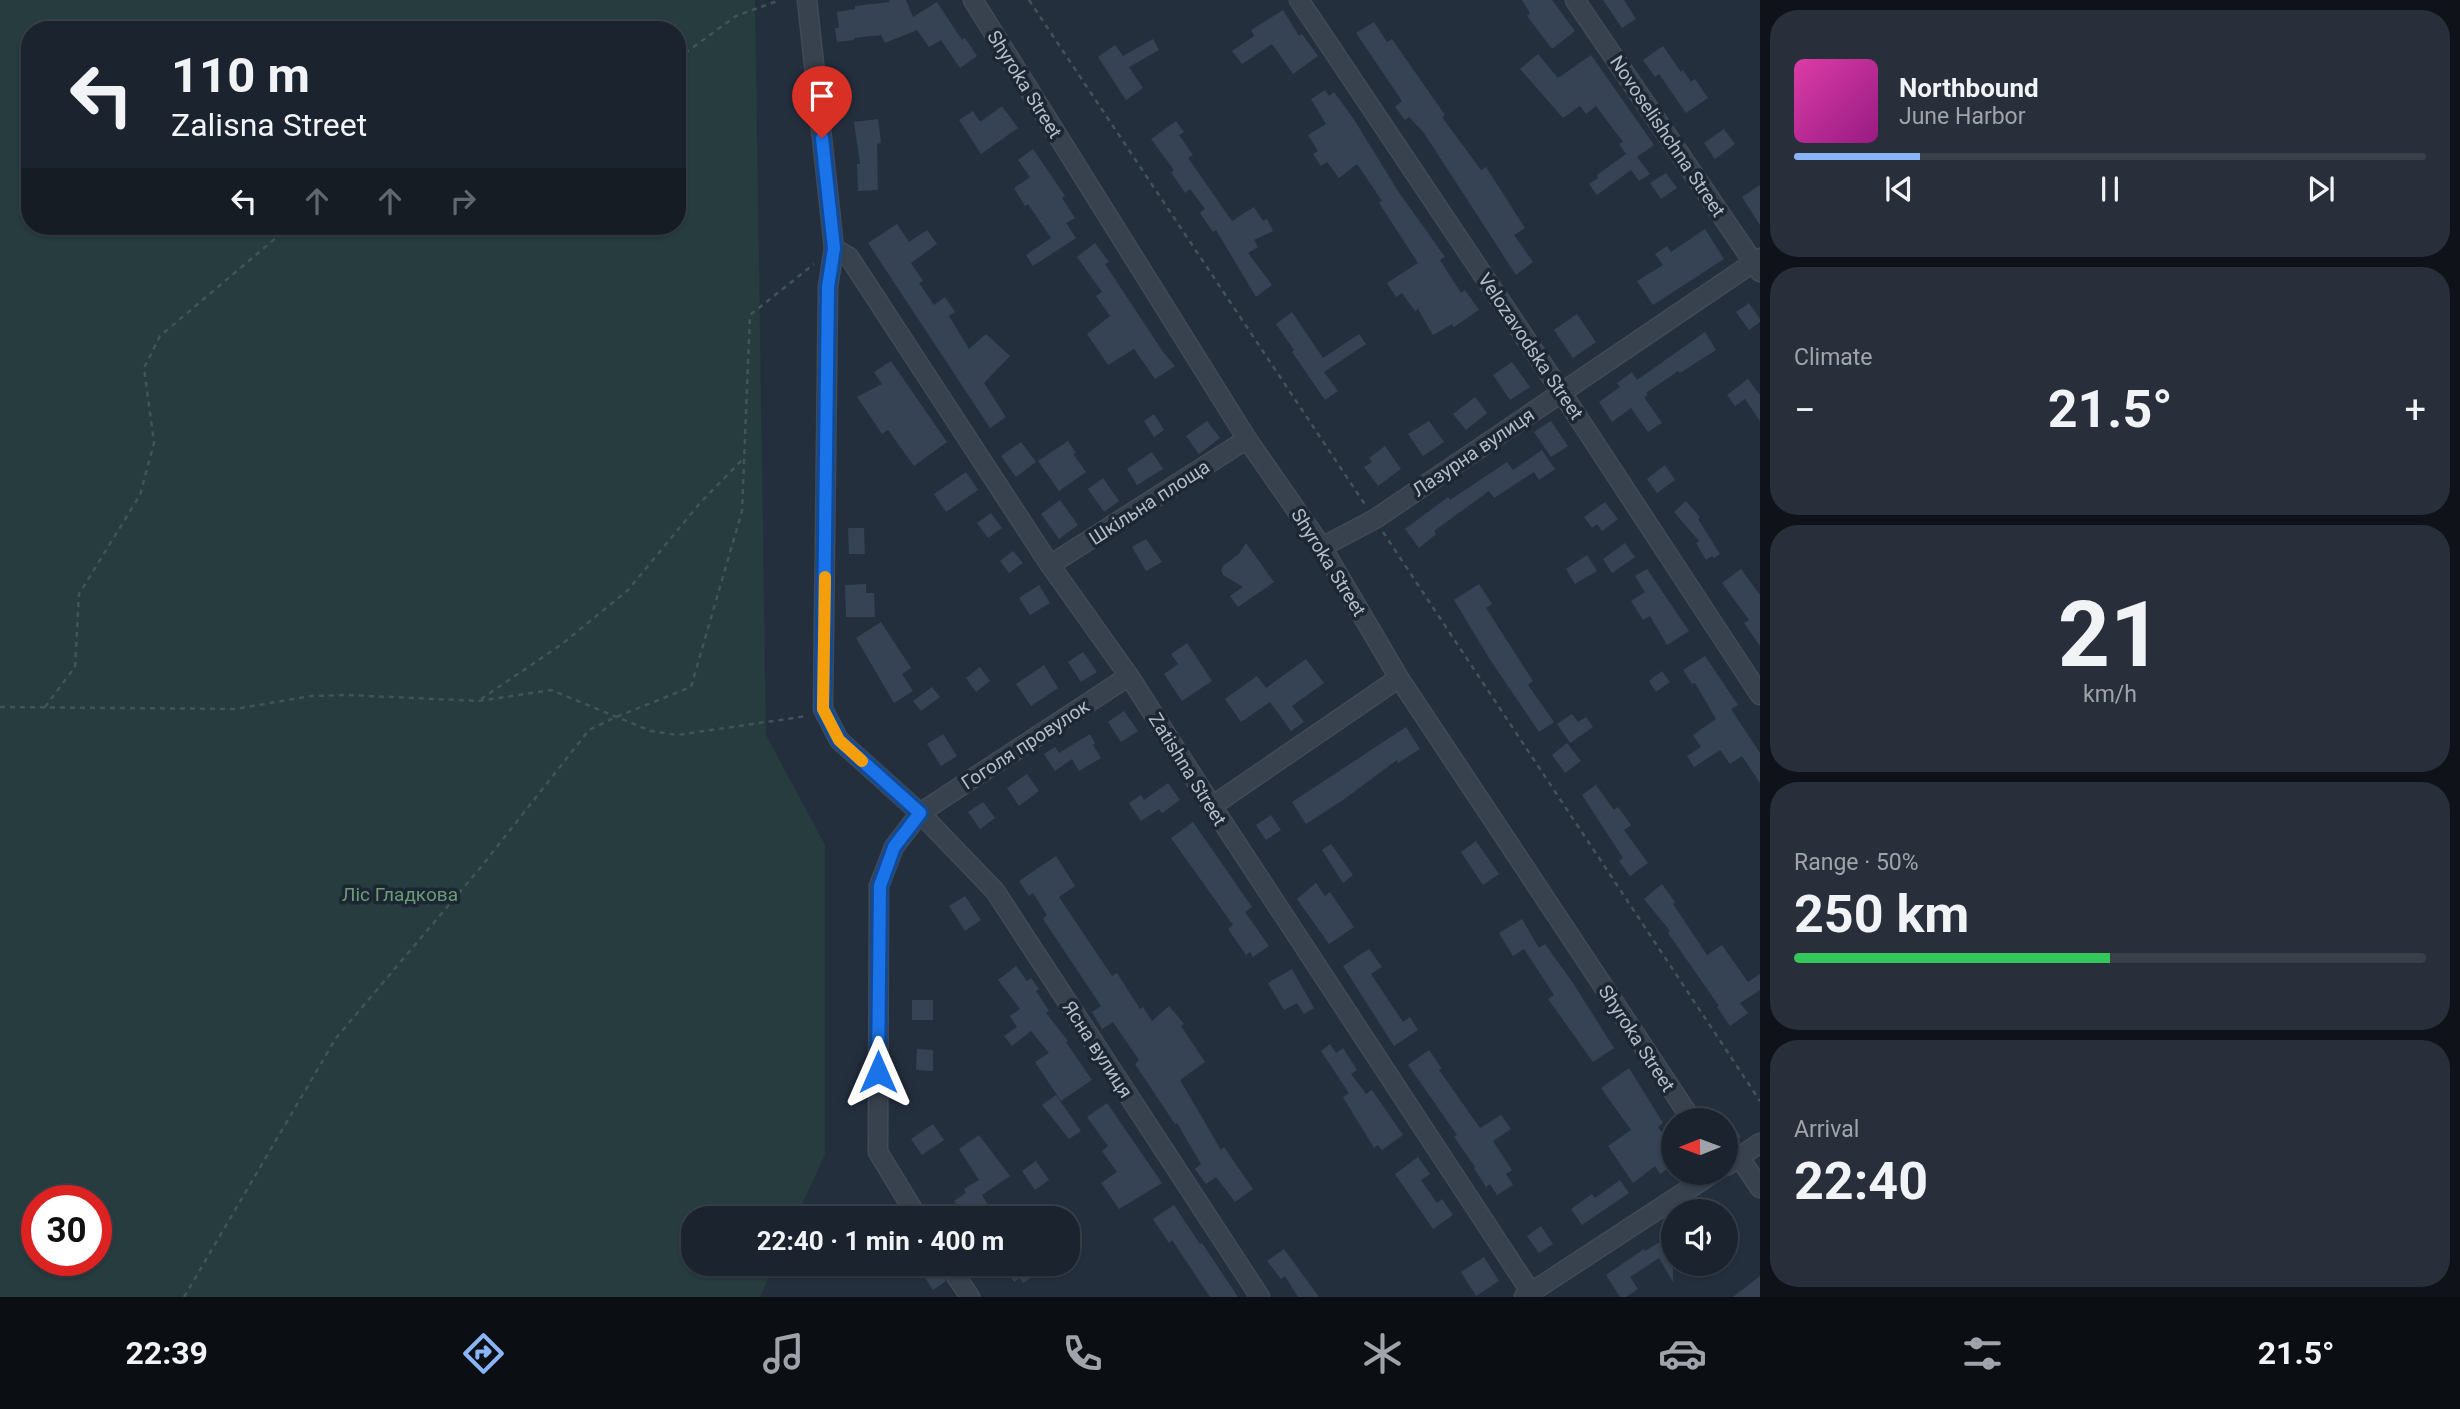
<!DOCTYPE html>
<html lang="en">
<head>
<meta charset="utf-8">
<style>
	body { margin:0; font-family:Roboto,sans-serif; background:#282f3a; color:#f1f3f6; height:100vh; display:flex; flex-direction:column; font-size:26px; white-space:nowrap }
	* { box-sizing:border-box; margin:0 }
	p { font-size:23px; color:#a0a4aa }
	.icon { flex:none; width:38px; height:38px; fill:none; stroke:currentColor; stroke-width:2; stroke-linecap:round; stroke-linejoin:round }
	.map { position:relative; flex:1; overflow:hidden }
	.drawer { display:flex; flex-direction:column; gap:10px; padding:10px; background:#0f1319; width:700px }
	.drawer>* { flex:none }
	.banner { position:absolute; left:21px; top:21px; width:665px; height:214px; border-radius:28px; box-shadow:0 2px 5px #0004,0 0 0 2px #39404a; background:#1b232e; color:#f1f3f6; overflow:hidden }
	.needle { width:46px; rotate:269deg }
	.fabs { position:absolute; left:1661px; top:1108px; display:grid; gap:14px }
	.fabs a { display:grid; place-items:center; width:77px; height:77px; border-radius:50%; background:#1b232e; box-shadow:0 2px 5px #0004,0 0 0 2px #39404a; font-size:35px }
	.speed { position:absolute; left:21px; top:1185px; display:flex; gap:14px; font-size:35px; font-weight:700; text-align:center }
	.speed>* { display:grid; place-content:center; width:91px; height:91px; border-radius:50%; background:#1b232e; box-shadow:0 2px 5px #0004,0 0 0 2px #39404a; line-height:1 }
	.speed .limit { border:10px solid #d22; background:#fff; color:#111 }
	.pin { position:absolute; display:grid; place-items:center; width:60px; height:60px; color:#fff; margin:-72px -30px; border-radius:50% 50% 50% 0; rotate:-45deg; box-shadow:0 0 7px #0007 }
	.pin .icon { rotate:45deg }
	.me { position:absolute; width:77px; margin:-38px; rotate:0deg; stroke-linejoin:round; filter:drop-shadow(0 0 5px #0008) }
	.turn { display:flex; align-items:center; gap:24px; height:147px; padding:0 35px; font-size:32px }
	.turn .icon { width:91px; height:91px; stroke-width:2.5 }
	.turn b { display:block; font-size:49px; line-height:60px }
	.lanes { display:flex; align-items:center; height:66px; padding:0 35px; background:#0003; justify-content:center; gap:35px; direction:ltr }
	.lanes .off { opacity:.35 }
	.big { font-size:52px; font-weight:700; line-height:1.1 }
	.drawer .widget { flex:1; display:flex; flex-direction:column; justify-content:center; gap:10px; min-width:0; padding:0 24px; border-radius:28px; background:#282f3a }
	.drawer .dial { align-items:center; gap:0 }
	.dial b { font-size:91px; line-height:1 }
	.song { display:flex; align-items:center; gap:21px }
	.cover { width:84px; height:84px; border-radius:10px; background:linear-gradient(135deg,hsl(320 70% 55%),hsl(310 70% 35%)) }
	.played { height:7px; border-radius:4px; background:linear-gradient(90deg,#8ab4f8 20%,#39404a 20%) }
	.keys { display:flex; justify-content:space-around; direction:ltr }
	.heat { display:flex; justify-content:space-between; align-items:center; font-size:38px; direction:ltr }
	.charge { height:10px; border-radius:5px; background:linear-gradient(90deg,#34c759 50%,#39404a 0) }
	.trip { position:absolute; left:681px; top:1206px; width:399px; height:70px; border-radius:28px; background:#1b232e; box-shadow:0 2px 5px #0004,0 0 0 2px #39404a; font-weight:700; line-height:70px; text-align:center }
	.tabs { display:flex; height:112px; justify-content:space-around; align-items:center; background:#0b0e12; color:#a0a4aa }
	.tabs .icon { width:49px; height:49px }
	.tabs .active { color:#8ab4f8 }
	.tabs b { font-size:32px; color:#f1f3f6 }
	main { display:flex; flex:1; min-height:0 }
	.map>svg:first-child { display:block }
</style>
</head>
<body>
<main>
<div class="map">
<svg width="1760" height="1297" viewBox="0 0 1760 1297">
	<rect width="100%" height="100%" fill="#242f3e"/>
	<!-- green -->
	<path fill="#263c3f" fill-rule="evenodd" d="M0 0H755L766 735 825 845V1154L796 1218H693V1264H775L760 1297H0ZM30 30H677V226H30ZM37 1200H96V1260H37Z"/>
	<!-- building -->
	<path fill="#364354" d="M889 0H906L913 17 937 2 962 40 965 38 977 56 960 68 941 40 929 47 917 30 885 43 881 35 854 38V40L837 42 835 28H839L837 12 855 9V6L890 2Z
		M1522 0H1552L1575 31 1552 49 1527 16 1530 13Z
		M1603 0H1624L1636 19 1622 28Z
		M1283 10 1299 36 1302 34 1318 56 1293 74 1272 44 1242 64 1232 51 1254 36 1251 30Z
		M1374 22 1387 42 1392 39 1445 115 1442 117 1481 170 1486 167 1525 228 1514 235 1533 262 1516 275 1424 133 1409 117 1405 120 1395 107 1402 101 1356 33Z
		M1153 39 1159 50 1129 67 1143 88 1126 100 1098 57 1115 45 1123 56Z
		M1663 46 1681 72 1683 70 1691 82 1695 79 1708 98 1686 113 1659 74 1655 77 1643 60Z
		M1538 54 1558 78 1591 55 1654 145 1637 157 1650 174 1639 181 1631 170 1597 195 1589 184 1598 178 1597 175 1626 154 1619 144 1623 142 1596 106 1586 114 1580 106 1563 118 1520 69Z
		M1325 90 1329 96 1334 92 1353 118 1398 191 1445 257 1440 260 1461 293 1465 290 1479 310 1454 327 1452 324 1433 335 1418 309 1415 311 1402 293 1396 297 1387 283 1418 263 1379 203 1382 201 1357 164 1339 178 1327 162 1321 166 1313 154 1318 151 1308 135 1326 124 1311 99Z
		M1002 106 1018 128 981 154 959 120 973 111 980 122Z
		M878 119 881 143 877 144 878 190 858 191 857 164H860L854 122Z
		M1176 121 1184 132 1179 135 1193 155 1188 158 1232 221 1254 207 1263 221 1267 219 1273 231 1254 240 1258 247 1248 253 1272 285 1256 297 1216 230 1213 232 1200 213 1205 209 1190 189 1185 193 1171 172 1174 170 1151 139Z
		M1724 129 1735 144 1715 159 1704 143Z
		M1033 149 1065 196 1062 198 1075 218 1066 223 1076 238 1033 266 1026 255 1051 238 1028 204 1025 206 1014 188 1030 177 1018 160Z
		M1666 173 1677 188 1661 199 1650 183Z
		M1760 185V225L1742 197Z
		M897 224 909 242 927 230 937 244 911 263 923 281 919 283 934 305 945 297 955 312 949 316 969 349 986 334 1010 356 984 383 1006 417 990 428 868 243Z
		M1705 229 1724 259 1653 305 1637 281 1663 265 1655 254 1667 246 1671 252Z
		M1095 243 1109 262 1105 264 1163 352 1175 366 1155 379 1134 349 1108 365 1087 334 1110 316 1096 296 1102 292 1077 257Z
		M1749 303 1760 319V322L1749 330 1736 312Z
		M1292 312 1323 358 1359 334 1366 344 1324 372 1338 391 1325 400 1292 352 1294 350 1276 324Z
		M1577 314 1596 342 1573 358 1554 330Z
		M1705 332 1716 350 1680 373 1678 371 1646 393 1648 395 1644 397 1662 423 1648 432 1631 408 1612 422 1599 402 1620 387 1617 383 1632 372 1637 380Z
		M891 361 947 442 914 466 888 430 882 434 857 397 882 384 874 372Z
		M1512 362 1530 387 1510 400 1493 375Z
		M1748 379 1760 395V421L1745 399 1735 406 1727 395Z
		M1475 397 1487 413 1466 430 1453 414Z
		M1154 414 1164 430 1154 437 1144 421Z
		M1207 421 1220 438 1199 454 1186 436Z
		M1429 421 1444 442 1423 456 1408 434Z
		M1551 421 1568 446 1551 457 1534 432Z
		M1068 441 1076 453 1073 454 1086 472 1059 491 1038 461Z
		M1021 442 1036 462 1016 477 1001 456Z
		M1385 446 1401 469 1378 486 1364 467 1372 462 1369 458Z
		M1542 450 1555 469 1539 480 1534 472 1494 498 1489 491 1434 531 1436 534 1419 548 1405 529 1448 497 1450 500 1507 462 1513 470Z
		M1152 452 1163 469 1137 485 1127 469Z
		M1665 465 1675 480 1657 493 1647 479Z
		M966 472 978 490 946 512 934 494Z
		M1103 478 1119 501 1104 512 1088 489Z
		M1060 500 1078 525 1059 539 1041 514Z
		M1686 501 1700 517 1698 519 1720 554 1714 558 1712 556 1706 560 1696 543 1699 541 1674 512Z
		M1605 502 1618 519 1602 531 1597 524 1592 528 1584 517Z
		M991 513 1002 528 988 538 977 523Z
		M848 528H864L865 554H849Z
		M1146 539 1162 562 1146 571 1132 547Z
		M1246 543 1274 582 1238 607 1230 596 1243 587 1223 575 1221 570 1224 565 1239 554Z
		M1625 543 1635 557 1612 573 1603 559Z
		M1013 551 1023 563 1009 573 1000 561Z
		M1587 555 1597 571 1575 584 1566 569Z
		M1647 569 1689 631 1667 645 1650 616 1643 620 1631 601 1645 592 1635 576Z
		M1741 569 1760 595V646L1744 623 1749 620 1722 583Z
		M866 584V593H874L875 617H846L845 585Z
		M1479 584 1492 604 1486 608 1533 681 1528 685 1554 722 1539 732 1489 658 1454 600Z
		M1039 585 1050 603 1030 615 1019 598Z
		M881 622 911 668 902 674 913 691 894 703 856 638Z
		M1187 643 1212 681 1182 701 1164 674 1178 664 1171 654Z
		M1083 652 1097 672 1081 682 1068 662Z
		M1705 656 1738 705 1731 709 1760 753V783L1742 756 1730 764 1720 750 1694 767 1687 756 1701 747 1693 735 1716 719 1695 683 1692 684 1683 670Z
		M1306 659 1324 683 1292 706 1304 722 1291 731 1270 702 1241 722 1225 699 1257 676 1266 688Z
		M1044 665 1058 688 1031 706 1016 684Z
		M980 667 990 681 976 692 966 678Z
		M1662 671 1670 682 1656 692 1649 681Z
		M932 687 940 697 921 711 913 701Z
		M1124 711 1138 731 1121 742 1108 722Z
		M1572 714 1578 722 1586 717 1593 727 1570 743 1557 724Z
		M1406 727 1420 749 1398 763 1397 760 1343 800 1306 824 1292 802Z
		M943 734 957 756 941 766 927 744Z
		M1090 734 1095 743 1093 745 1101 758 1079 771 1072 759 1055 771 1044 754 1055 747 1059 753Z
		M1567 743 1581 761 1565 773 1552 755Z
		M1027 774 1039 791 1019 806 1007 788Z
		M1168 783 1180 800 1162 813 1159 809 1141 821 1129 803 1141 795 1144 800Z
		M1596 785 1614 810 1618 807 1631 825 1624 830 1648 863 1630 876 1619 861 1623 858 1582 795Z
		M983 802 995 818 980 829 968 812Z
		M1271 815 1281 830 1266 840 1256 825Z
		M1193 822 1252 907 1245 912 1269 946 1253 957 1250 952 1246 955 1228 929 1233 925 1171 838Z
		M1476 841 1499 874 1483 885 1461 852Z
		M1331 844 1353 875 1343 883 1322 850Z
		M1056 856 1075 886 1059 897 1112 976 1117 973 1140 1009 1143 1007 1152 1021 1169 1006 1184 1024 1181 1026 1205 1062 1180 1080 1221 1150 1224 1147 1253 1189 1235 1202 1216 1177 1206 1184 1195 1169 1201 1164 1177 1123 1175 1124 1135 1064 1139 1060 1113 1022 1102 1029 1092 1012 1101 1006 1043 919 1047 915 1033 893 1029 896 1019 881Z
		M1316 883 1325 896 1330 892 1354 927 1329 944 1297 899Z
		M1662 884 1675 902 1673 904 1707 955 1722 945 1748 982 1760 974V990L1740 1003 1748 1013 1730 1026 1717 1007 1719 1006 1668 933 1670 931 1644 899Z
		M965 896 981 920 965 931 949 906Z
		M1522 919 1539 948 1545 944 1573 983 1614 1048 1593 1062 1548 999 1554 995 1524 949 1513 956 1499 933Z
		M1369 949 1382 967 1371 974 1403 1022 1410 1017 1418 1030 1394 1046 1343 966Z
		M1016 966 1027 981 1031 978 1039 989 1036 991 1049 1011 1046 1013 1068 1041 1066 1042 1092 1080 1061 1101 1035 1062 1049 1053 1031 1031 1012 1046 1004 1036 1017 1027 1010 1016 1020 1009 998 980Z
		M1292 969 1314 1008 1304 1014 1297 1003 1284 1010 1268 983Z
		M912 1000H933V1020H912Z
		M1330 1044 1336 1053 1343 1048 1357 1070 1351 1074 1366 1094 1372 1090 1403 1135 1382 1150 1378 1145 1374 1148 1343 1097 1349 1093 1321 1051Z
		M917 1049 933 1050V1071L916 1070Z
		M1429 1050 1442 1069 1439 1070 1480 1128 1501 1115 1511 1129 1493 1141 1512 1170 1506 1174 1513 1185 1497 1195 1490 1184 1486 1187 1474 1168 1475 1167 1454 1137 1457 1135 1408 1065Z
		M1629 1068 1663 1123 1658 1127 1673 1148V1165L1660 1174 1655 1166 1633 1183 1608 1146 1631 1130 1601 1088Z
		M1056 1095 1081 1131 1069 1139 1042 1105Z
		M1107 1103 1162 1183 1119 1209 1101 1183 1117 1172 1102 1151 1108 1146 1087 1117Z
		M1726 1115 1741 1137 1726 1147Z
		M933 1124 944 1140 922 1155 911 1139Z
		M979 1135 1010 1176 982 1195 996 1218H965L954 1201 966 1193 964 1189 979 1180 959 1149Z
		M1418 1157 1430 1174 1421 1180 1437 1203 1442 1199 1453 1215 1433 1229 1395 1174Z
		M1036 1161 1049 1180 1035 1190 1022 1171Z
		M1620 1180 1629 1193 1582 1225 1571 1209 1592 1194 1595 1198Z
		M1174 1205 1200 1244 1202 1243 1238 1297H1210L1172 1240 1169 1243 1153 1219Z
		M1541 1226 1553 1244 1539 1253 1527 1236Z
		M1673 1234V1282L1659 1258 1630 1277 1638 1289 1626 1297H1620L1606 1275 1644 1249 1645 1251Z
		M1284 1249 1319 1297H1298L1285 1276 1281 1279 1267 1261Z
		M1484 1257 1499 1281 1476 1296 1461 1272Z
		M930 1264H937L946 1281 933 1290 920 1270Z
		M1001 1264H1025L1034 1276 1023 1283 1020 1278 1014 1282Z
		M1760 1276V1297H1733Z"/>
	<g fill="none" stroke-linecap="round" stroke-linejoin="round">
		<defs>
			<path id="minor" d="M807 0 834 248 828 287 823 709 839 740 920 813 995 891 1260 1297
				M973 0 1247 439 1322 547 1399 678 1692 1120
				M1299 0 1562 393 1760 695
				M1575 0 1760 272
				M834 248 849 257 1050 565 1129 676 1212 806 1534 1297
				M1322 547 1375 519 1760 258
				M1050 565 1247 439
				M1212 806 1399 678
				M1739 1157 1760 1188
				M1726 1166 1760 1143
				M918 1218 878 1152 879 886 894 847 920 813 1129 676
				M948 1264 970 1297
				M1524 1297 1715 1172"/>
		</defs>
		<!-- minor casing -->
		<use href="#minor" stroke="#414a57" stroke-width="21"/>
		<!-- path -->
		<path stroke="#3f5557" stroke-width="2.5" stroke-dasharray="5 5" stroke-linecap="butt" d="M1029 0 1366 506
			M677 59 736 16 780 0
			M1383 532 1760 1101
			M481 699 562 644 628 590 700 503 743 459
			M0 707 235 709 311 696 348 695 479 701 551 690 651 731 677 735 807 716
			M45 707 75 667 79 594 140 495 154 443 144 368 160 336 290 226
			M184 1297 336 1038 481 867 589 730 616 717 691 687 742 511 750 315 814 264"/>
		<!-- minor -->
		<use href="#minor" stroke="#38414e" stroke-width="18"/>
	</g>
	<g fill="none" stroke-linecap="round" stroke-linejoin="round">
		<defs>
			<path id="route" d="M822 138 834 248 828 287 823 709 839 740 920 813 894 847 880 886 878 1072"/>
		</defs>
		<!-- route casing -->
		<use href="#route" stroke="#114b97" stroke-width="18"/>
		<!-- route -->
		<use href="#route" stroke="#1a73e8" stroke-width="12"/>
		<!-- slow -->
		<path stroke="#f59e0b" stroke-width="12" d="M825 577 823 709 839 740 862 761"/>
	</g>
	<g text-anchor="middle" stroke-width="7" stroke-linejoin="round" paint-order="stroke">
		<!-- street labels -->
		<g font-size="19" fill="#b4bcc9" stroke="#1d2633">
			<text transform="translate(1025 84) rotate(58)" y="7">Shyroka Street</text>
			<text transform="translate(1668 136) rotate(56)" y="7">Novoselishchna Street</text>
			<text transform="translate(1531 346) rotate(56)" y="7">Velozavodska Street</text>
			<text transform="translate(1473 452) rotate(-34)" y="7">Лазурна вулиця</text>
			<text transform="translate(1149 502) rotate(-33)" y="7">Шкільна площа</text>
			<text transform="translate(1329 562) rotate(58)" y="7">Shyroka Street</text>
			<text transform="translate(1025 744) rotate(-33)" y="7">Гоголя провулок</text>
			<text transform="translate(1188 769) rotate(58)" y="7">Zatishna Street</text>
			<text transform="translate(1637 1038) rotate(57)" y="7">Shyroka Street</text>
			<text transform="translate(1098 1049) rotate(57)" y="7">Ясна вулиця</text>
		</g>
		<!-- park labels -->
		<g font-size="19" fill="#6b9a76" stroke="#1d2633">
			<text x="400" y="901">Ліс Гладкова</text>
		</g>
	</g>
</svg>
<div class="fabs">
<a><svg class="needle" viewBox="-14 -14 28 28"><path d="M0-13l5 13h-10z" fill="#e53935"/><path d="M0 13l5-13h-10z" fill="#a0a4aa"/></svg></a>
<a><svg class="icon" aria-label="sound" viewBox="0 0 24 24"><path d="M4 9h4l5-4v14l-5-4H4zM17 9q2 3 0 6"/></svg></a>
</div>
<div class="speed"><div class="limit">30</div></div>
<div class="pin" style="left:822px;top:138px;background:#d93025"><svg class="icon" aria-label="arrive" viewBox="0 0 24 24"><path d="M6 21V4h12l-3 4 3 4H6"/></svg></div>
<svg class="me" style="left:878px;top:1072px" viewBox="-20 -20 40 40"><path d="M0-17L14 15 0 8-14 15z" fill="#1a73e8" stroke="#fff" stroke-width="4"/></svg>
<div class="trip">22:40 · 1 min · 400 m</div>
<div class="banner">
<div class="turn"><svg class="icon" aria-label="left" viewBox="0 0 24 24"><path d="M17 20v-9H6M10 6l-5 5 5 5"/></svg><div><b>110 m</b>Zalisna Street</div></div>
<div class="lanes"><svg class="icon" aria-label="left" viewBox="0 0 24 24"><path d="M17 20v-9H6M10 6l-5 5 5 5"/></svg><svg class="icon off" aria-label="ahead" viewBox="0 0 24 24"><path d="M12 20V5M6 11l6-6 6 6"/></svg><svg class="icon off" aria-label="ahead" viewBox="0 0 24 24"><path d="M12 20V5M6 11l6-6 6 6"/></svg><svg class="icon off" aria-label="right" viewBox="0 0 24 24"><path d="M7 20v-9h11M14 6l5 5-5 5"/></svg></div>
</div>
</div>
<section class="drawer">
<div class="widget">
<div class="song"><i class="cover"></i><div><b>Northbound</b><p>June Harbor</p></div></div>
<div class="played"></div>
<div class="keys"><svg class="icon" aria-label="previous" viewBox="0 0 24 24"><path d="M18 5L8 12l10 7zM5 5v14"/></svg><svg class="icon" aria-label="pause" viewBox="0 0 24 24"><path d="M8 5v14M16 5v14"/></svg><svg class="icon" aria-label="next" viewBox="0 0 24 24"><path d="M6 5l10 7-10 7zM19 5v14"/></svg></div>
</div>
<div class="widget"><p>Climate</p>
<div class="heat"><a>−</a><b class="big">21.5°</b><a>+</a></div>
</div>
<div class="widget dial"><b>21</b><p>km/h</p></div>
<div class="widget"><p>Range · 50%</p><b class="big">250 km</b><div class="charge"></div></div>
<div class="widget"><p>Arrival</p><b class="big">22:40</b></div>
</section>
</main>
<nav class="tabs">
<b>22:39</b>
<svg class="icon active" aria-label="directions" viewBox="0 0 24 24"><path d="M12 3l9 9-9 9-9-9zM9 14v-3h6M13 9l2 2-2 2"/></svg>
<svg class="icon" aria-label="music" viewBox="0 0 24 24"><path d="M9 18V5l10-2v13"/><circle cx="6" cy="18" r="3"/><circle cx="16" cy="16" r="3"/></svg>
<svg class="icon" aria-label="phone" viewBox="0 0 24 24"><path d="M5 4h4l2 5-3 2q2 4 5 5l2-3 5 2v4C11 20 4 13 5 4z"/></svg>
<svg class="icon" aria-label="climate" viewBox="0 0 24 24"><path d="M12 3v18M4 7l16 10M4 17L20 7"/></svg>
<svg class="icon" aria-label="car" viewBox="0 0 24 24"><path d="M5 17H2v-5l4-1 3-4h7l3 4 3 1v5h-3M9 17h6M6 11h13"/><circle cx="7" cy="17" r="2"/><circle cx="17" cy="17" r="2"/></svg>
<svg class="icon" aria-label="filters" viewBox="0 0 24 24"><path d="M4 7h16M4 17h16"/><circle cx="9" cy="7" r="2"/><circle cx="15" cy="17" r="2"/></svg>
<b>21.5°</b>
</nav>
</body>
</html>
